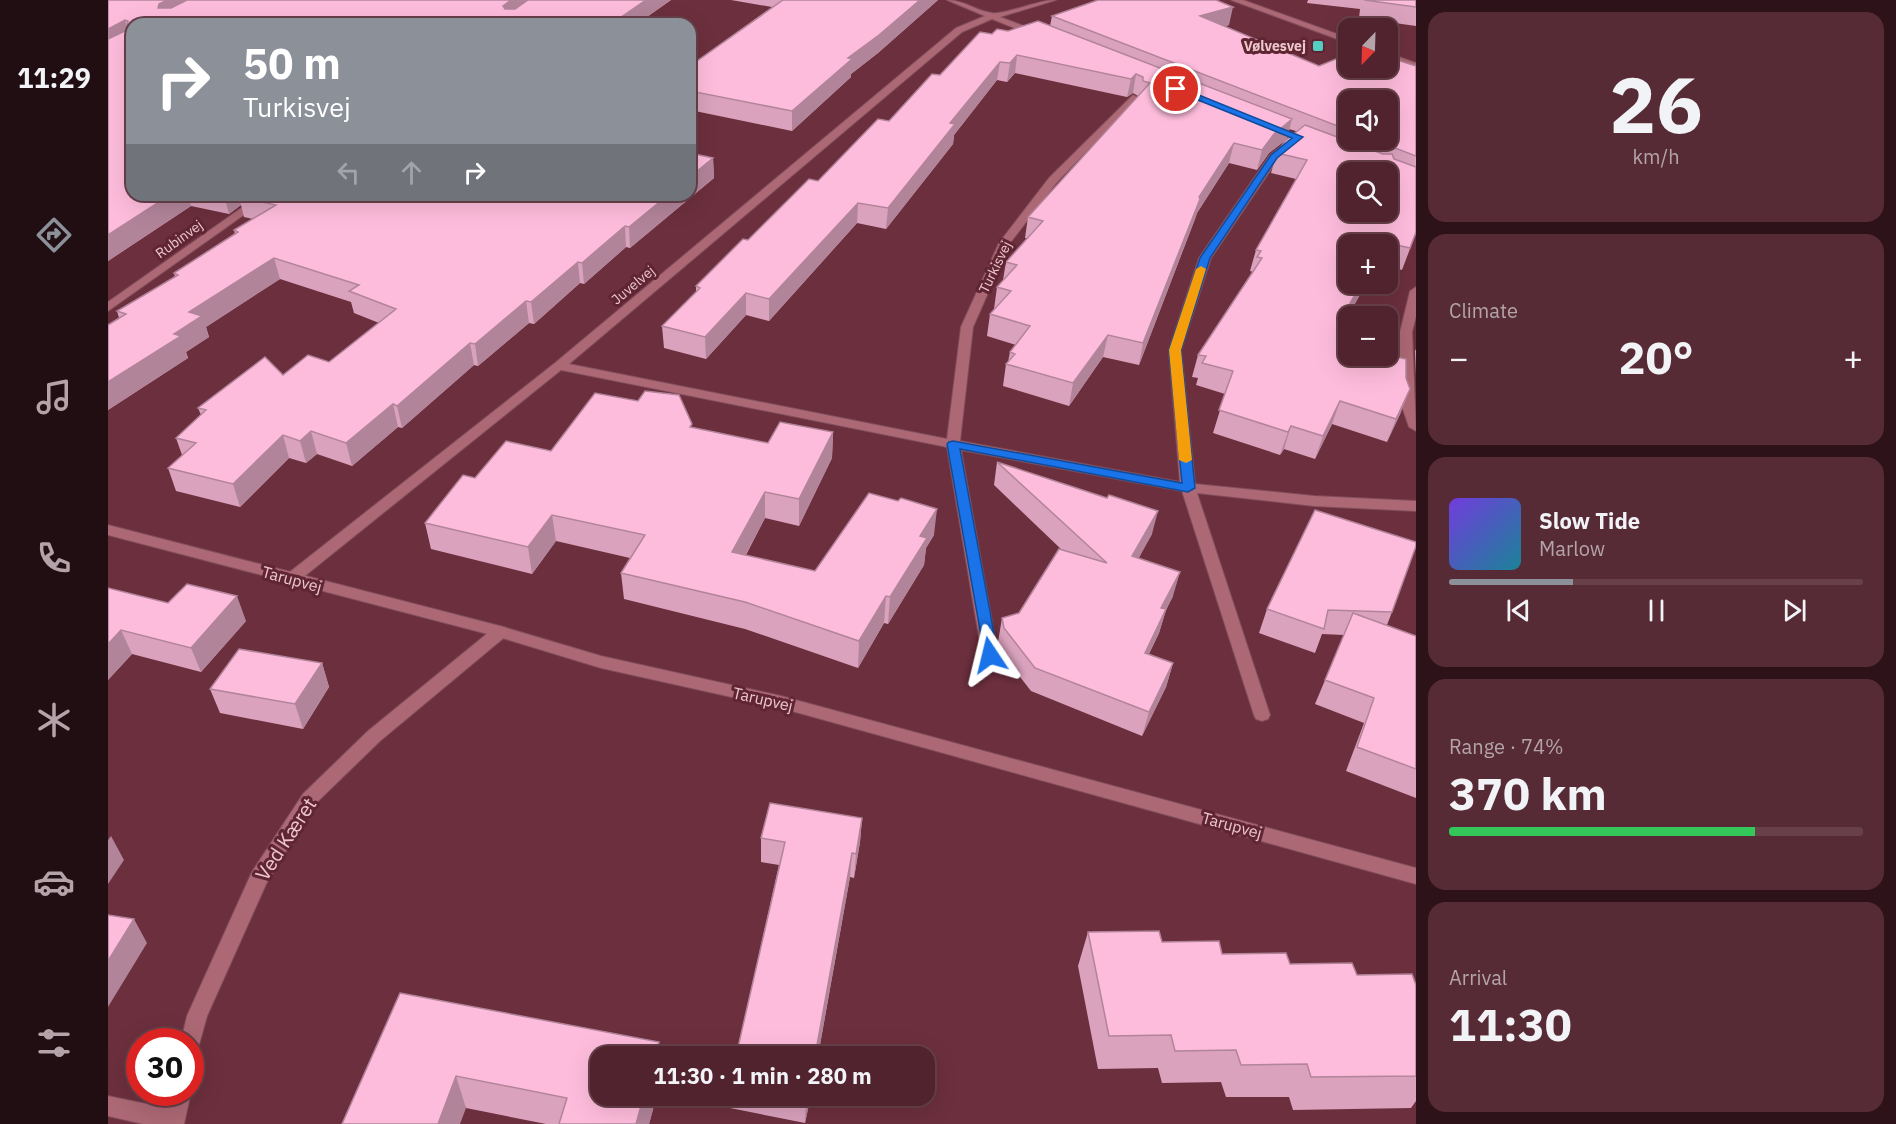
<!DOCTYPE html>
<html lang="en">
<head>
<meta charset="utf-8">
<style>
	body { margin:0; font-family:"IBM Plex Sans",sans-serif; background:#572b36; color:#f1f3f6; height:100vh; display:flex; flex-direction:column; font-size:22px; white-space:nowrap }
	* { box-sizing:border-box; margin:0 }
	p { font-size:20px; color:#b4a4aa }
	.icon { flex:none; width:33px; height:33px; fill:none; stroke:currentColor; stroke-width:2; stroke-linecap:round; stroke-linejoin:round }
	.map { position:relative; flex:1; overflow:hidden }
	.drawer { display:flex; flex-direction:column; gap:12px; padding:12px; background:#2d1319; width:480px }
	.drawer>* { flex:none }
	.top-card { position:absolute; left:18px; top:18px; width:570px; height:183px; border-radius:18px; box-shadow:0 6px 24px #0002,0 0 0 2px #67404a; background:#8c9099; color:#fff; overflow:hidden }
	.needle { width:39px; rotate:203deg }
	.fabs { position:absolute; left:1230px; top:18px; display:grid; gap:12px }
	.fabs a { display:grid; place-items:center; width:60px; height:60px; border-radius:12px; background:#51232e; box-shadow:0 6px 24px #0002,0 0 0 2px #67404a; font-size:30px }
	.speed { position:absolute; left:18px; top:1028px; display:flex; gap:12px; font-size:30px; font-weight:700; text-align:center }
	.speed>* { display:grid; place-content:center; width:78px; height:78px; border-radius:50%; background:#51232e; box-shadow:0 6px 24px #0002,0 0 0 2px #67404a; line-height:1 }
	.speed .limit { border:9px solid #d22; background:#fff; color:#111 }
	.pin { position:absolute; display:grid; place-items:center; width:51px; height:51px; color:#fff; margin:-26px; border:3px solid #fff; border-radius:50%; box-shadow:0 2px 6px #0007 }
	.me { position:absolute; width:66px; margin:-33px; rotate:350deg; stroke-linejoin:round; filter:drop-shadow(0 0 4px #0008) }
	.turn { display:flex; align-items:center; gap:21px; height:126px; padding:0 18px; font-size:27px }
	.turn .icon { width:78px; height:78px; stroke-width:2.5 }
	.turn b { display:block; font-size:42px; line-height:51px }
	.lanes { display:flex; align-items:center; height:57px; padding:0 18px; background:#0003; justify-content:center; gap:30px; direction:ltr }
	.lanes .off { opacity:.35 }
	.big { font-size:45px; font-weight:700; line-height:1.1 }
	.drawer .card { flex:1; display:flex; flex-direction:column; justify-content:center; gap:9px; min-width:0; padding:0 21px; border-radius:18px; background:#572b36 }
	.drawer .dial { align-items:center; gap:0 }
	.dial b { font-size:78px; line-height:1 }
	.song { display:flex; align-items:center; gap:18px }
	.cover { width:72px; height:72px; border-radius:9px; background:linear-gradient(135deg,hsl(260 70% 55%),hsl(190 70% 35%)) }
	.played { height:6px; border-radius:3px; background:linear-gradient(90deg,#8c9099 30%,#67404a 30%) }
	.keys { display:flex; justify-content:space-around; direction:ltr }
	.heat { display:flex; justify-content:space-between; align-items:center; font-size:33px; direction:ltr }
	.charge { height:9px; border-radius:4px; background:linear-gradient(90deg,#34c759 74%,#67404a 0) }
	.trip { position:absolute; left:482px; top:1046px; width:345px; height:60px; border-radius:18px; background:#51232e; box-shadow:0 6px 24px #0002,0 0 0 2px #67404a; font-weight:700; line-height:60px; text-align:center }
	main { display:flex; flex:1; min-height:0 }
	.dock { display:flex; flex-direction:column; width:108px; justify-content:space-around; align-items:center; background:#200e12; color:#b4a4aa }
	.dock .icon { width:42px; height:42px }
	.dock .current { color:#8c9099 }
	.dock b { font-size:27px; color:#f1f3f6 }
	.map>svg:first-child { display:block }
</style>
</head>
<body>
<main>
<nav class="dock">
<b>11:29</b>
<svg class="icon current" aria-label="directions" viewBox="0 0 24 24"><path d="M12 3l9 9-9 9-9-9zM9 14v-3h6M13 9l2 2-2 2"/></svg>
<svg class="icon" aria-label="music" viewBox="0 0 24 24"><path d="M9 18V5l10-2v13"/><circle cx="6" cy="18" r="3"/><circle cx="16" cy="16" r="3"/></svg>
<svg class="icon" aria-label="phone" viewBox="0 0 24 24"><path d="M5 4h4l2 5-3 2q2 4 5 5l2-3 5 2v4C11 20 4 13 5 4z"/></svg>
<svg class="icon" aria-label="climate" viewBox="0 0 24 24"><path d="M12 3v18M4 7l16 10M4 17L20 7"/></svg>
<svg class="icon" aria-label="car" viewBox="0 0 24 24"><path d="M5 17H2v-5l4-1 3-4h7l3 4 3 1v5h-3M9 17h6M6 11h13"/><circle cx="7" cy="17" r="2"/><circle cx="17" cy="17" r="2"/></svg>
<svg class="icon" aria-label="filters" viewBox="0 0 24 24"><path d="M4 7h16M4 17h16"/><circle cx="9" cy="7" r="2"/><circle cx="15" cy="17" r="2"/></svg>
</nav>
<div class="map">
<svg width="1308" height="1124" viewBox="0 0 1308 1124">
	<rect width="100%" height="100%" fill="#6c2f3d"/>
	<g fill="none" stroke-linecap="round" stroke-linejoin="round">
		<defs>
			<path id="minor" d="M839 0C856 0 868 11 884 13 897 15 929 0 948 0L892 17 932 32V36H926L884 19 854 32 461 364 839 439 853 327 891 243 941 178 1025 95 1030 98 1028 100 949 182 902 243 865 327 852 441 1072 482 1061 350 1091 258 1162 155 1181 140H1187V144L1170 159 1103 258 1073 350 1087 484 1206 496 1308 501V511L1206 506 1089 493 1162 715 1160 719 1154 721 1148 719 1146 715 1074 491 853 450 890 655 888 659H876L874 655 839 447 453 370 188 583H178L175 579 178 575 447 363 848 28 877 16Z
				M152 195H164L0 311V302Z
				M1308 287V316L1304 332 1308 431 1301 427 1292 401V332L1302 291Z
				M392 626 398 628 400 632 398 636 272 741 207 804 159 882 99 1016 89 1052 82 1055V1041H73L79 1016 144 872 195 794 260 731 386 628Z
				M82 1091 83 1092 76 1124H35L0 1116V1096L58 1108 61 1092Z"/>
			<path id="tertiary" d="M0 525 392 626 493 656 673 696 1308 868V884L673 708 493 668 391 637 0 535Z"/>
			<path id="secondary" d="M1123 0H1135L1240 38V43Z
				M1280 53 1308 63V69L1280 59Z"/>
		</defs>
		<!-- minor casing -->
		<use href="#minor" stroke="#814d5a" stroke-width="2"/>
		<!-- tertiary casing -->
		<use href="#tertiary" stroke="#814d5a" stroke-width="2"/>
		<!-- secondary casing -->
		<use href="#secondary" stroke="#814d5a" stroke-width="2"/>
		<!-- minor -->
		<use href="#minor" fill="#ac6875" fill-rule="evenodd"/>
		<!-- tertiary -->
		<use href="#tertiary" fill="#ac6875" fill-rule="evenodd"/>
		<!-- secondary -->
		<use href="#secondary" fill="#ac6875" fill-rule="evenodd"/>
	</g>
	<!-- wall -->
	<path fill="#daa2bd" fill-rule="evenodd" d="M0 0H563L529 24H24V195H582V153L605 158 606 178 522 248 518 247 476 284 472 283 426 324 421 323 370 366 366 365 294 428 290 427 244 466 209 454 198 463 181 458 132 507 68 491 60 468 74 455 68 438 93 415 90 408 157 357 175 375 200 355 221 362 271 323 246 313 243 302 172 279 98 327 101 337 78 352 80 358 0 410V325L11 318 9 311 67 277 66 273 127 234 126 230 145 219 136 217 133 205 121 214 83 206 0 261Z
		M623 0H830L770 53 743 74V77L684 131 582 110V66L664 7Z
		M1200 0H1308V26L1251 18 1252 9 1199 3Z
		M944 16 1121 25 1117 26 1211 66H1308V233L1294 270 1280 266V244H1240V284H1258L1240 316V325L1232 344 1293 412 1279 442 1224 424 1207 459 1176 449 1172 455 1105 433 1117 394 1088 385 1090 378 1084 377 1090 355 1145 272 1142 271 1148 250 1188 179 1163 173 1169 153 1188 131 1181 129 1179 139 1161 153 1149 170 1121 163 1089 213 1087 219 1031 365 995 357 961 406 895 386 898 364 900 362 902 352 908 345 879 336 882 314 886 309 889 287 895 280 898 262 919 238H917L920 217 1030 96 1025 93 1019 97 907 73 899 82 889 80 846 135 845 144 778 229 749 223 661 321 638 315 598 359 556 348 554 326 588 292V286L640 240 781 121 832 75 884 34 900 31 942 26ZM1240 100 1280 140H1240Z
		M1308 349V375L1307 351Z
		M584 427 660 443 725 432 724 458 691 526 657 518 638 555 707 571 826 535 818 548 816 565 780 624 776 623 750 668 637 629 516 599 513 573 522 558 448 541 424 574 323 549 317 523 367 478Z
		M889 462 1044 534 1030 558 1065 596 1058 610 1051 633 1041 654 1065 663 1058 687 1034 736 923 691 892 651 890 642 894 618 911 613 954 550 886 485Z
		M1207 510 1284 612 1279 625 1308 636V798L1238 771 1256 723 1207 704 1236 635 1214 634 1207 653 1151 633 1159 609Z
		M0 588 60 603 138 621 93 672 24 654 0 680Z
		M214 663 221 687 195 729 112 713 102 689Z
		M754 818 752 842 746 878 742 877 710 1056H628L671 865 653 862V838Z
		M980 932 1054 942 1114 954 1182 964 1308 985V1101L1303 1108 1185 1110 1181 1097H1118L1113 1082 1054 1083 1050 1068 990 1069 970 966Z
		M292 993 551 1042 552 1056H492L549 1095 541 1124H438L358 1108Z
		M621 1095H703L697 1123 622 1108Z"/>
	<!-- shaded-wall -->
	<path fill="#b2849a" d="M59 0H97L56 22 50 8 51 4Z
		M403 0H429L397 24 395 6Z
		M538 0H563L529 24H503Z
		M812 0H830L770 53 743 74V77L684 131V111L740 58Z
		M1125 7 1121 25 1089 34 1092 16Z
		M17 20 23 38 0 49V29Z
		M909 55 907 73 899 82 902 63Z
		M892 62 889 80 846 135 845 144 778 229 780 208 842 123Z
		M1028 74 1025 93 1019 97 1023 79Z
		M1184 119 1179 139 1161 153 1149 170 1154 150 1166 134Z
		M1126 143 1121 163 1089 213 1087 219 1031 365 1035 343 1091 197Z
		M605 158 606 178 522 248 521 227 560 195H582V177Z
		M62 195H80L83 206 0 261V235Z
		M116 195H148L131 197 133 205 121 214Z
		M750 203 749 223 661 321V299Z
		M517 226 518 247 476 284 474 263Z
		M166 258 172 279 98 327 101 337 78 352 80 358 0 410V382L66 334 81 312Z
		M470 262 472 283 426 324 423 302Z
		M1253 284H1258L1233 329 1240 307Z
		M638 293V315L598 359 597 337Z
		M418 301 421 323 370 366 367 344Z
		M1240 320V325L1239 330 1222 365 1229 343Z
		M1000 335 995 357 961 406 965 383Z
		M362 343 366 365 294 428 289 406Z
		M1302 389 1293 412 1279 442 1288 419Z
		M1232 401 1224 424 1207 459 1215 436Z
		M285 404 290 427 244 466 238 443Z
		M1183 426 1176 449 1172 455 1180 432Z
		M203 431 209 454 198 463 192 441Z
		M725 432 724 458 691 526V499Z
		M175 435 181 458 132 507 125 484Z
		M657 492V518L625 578 624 552Z
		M829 509 826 535 818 548 816 565 780 624 782 597 812 536Z
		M1050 511 1044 534 1019 580 1024 556Z
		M444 515 448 541 424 574 420 547Z
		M1072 572 1065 596 1058 610 1051 633 1030 676 1037 653 1053 608Z
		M129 596 138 621 93 672 83 648Z
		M778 596 776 623 750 668 751 641Z
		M13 630 24 654 0 680V644Z
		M214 663 221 687 195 729 187 704Z
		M1065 663 1058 687 1034 736 1041 712Z
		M754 818 752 842 746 878 748 854Z
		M3 836 16 860 0 884V840Z
		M744 853 742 877 710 1056H707Z
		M26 919 39 943 0 1007V961Z
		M551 1042 552 1056H547Z
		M348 1076 358 1108 352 1124H330Z
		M536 1095H549L541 1124H528Z
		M700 1095H703L697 1123 698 1101Z"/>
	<!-- building -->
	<path fill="#febcdc" stroke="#b2849a" stroke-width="1.5" fill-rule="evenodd" d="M0 0H59L51 4 50 8H63L79 0H403L395 6 397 9H407L420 0H538L503 24H24V195H62L0 235V39L19 30 20 21 17 20 0 29Z
		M675 0H812L771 35 740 58 744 59 684 111 582 91V66Z
		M990 0H1108L1125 7 1092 16 1211 66 1240 54V68H1280V57L1308 66V156L1266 140H1280V100H1240V130L944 16Z
		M1256 0H1308V7Z
		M930 21 1184 119 1166 134 1154 150 1126 143 1091 197 1092 199 1035 343 1000 335 965 383 898 364 907 354 902 352 922 326 882 314 903 291 889 287 909 265 898 262 935 221 920 217 1042 83 1035 81V77L1028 74 1023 79 909 55 902 63 892 62 842 123 847 124 780 208 750 203 661 299 638 293 597 337 554 326 592 288 588 286 635 239 640 240 701 179 710 181 770 119 781 121 824 74 832 75 872 32 884 34 889 29 900 31Z
		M1197 125 1275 154H1284L1286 159 1308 167V232L1302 248 1276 242 1275 244H1240V284H1253L1240 307 1246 308 1242 316H1240V320L1229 343 1240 346V356L1280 355 1298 359V378L1302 389 1288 419 1232 401 1215 436 1183 426 1180 432 1111 410 1125 371 1094 363 1098 356 1090 355 1154 258 1149 257 1153 251 1148 250 1199 160 1169 153 1177 141ZM1240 172H1280V212H1240Z
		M582 153 605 158 582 177Z
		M133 195H560L521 227 517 226 474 263 470 262 423 302 418 301 367 344 362 343 289 406 285 404 238 443 203 431 192 441 175 435 125 484 60 468 88 443 68 438 98 410 90 408 157 357 175 375 200 355 221 362 288 309 241 291 251 285 166 258 81 312 94 316 66 334 73 336 0 382V325L18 314 9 311 70 275 66 273 130 232 126 230 168 205 131 197Z
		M537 391 571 395 584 424 582 427 660 443 672 422 725 432 691 499 657 492 624 552 707 571 761 493 790 501 793 498 829 509 812 536 819 538 782 597 778 596 751 641 637 602 513 573 537 535 444 515 420 547 317 523 355 475 367 478 398 441 443 451 487 393 530 401Z
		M889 462 999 498 1001 495 1050 511 1024 556 1072 572 1053 608 1058 609 1037 653 1065 663 1041 712 927 668 896 628 894 618 911 613 951 549 999 563Z
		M1207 510 1308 542V546L1284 612 1220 610 1216 629 1159 609Z
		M79 584 129 596 83 648 13 630 0 644V588L60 603Z
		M1245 613 1308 636V769L1249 747 1266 698 1217 680Z
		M131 649 214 663 187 704 102 689Z
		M662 803 754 818 748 854 744 853 707 1056H628L677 842 653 838Z
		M0 915 26 919 0 961Z
		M1051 931 1054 942 1111 941 1114 954 1178 953 1182 964 1244 963 1249 975 1304 974 1308 985V1076L1203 1077 1199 1064 1133 1065 1128 1050 1067 1051 1063 1035 1001 1036 980 932Z
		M292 993 551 1042 547 1056H492V1095H536L528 1124H451L459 1098 348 1076 330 1124H234Z
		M667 1095H700L698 1101Z"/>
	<!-- route -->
	<path fill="#1a73e8" stroke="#114b97" stroke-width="1.5" d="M1065 87H1071L1195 137 1169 158 1102 258 1073 350 1087 488 1080 492 852 449 890 655 882 660 877 658 839 444 841 442 845 441 1074 483 1061 350 1092 258 1163 155 1184 138 1065 90Z"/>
	<!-- slow -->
	<path fill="#f59e0b" d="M1093 266 1098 269 1073 350 1084 460 1078 463 1071 460 1061 350 1088 269Z"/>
	<!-- markers -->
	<rect fill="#55cec4" stroke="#602533" stroke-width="2" x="1204" y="40" width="12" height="12" rx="3"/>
	<g text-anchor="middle" stroke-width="6" stroke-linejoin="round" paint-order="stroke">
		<!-- far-poi labels -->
		<g font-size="14" font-weight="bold" fill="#edc7cc" stroke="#602533" text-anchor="end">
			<text x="1198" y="51">Vølvesvej</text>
		</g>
		<!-- far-street labels -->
		<g font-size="14" fill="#edc7cc" stroke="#602533">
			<text transform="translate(71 239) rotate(-36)" y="5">Rubinvej</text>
			<text transform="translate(887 267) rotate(-64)" y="5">Turkisvej</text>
			<text transform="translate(525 285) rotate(-40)" y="5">Juvelvej</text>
		</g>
		<!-- street labels -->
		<g font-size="16" fill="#edc7cc" stroke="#602533">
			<text transform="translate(184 579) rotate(15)" y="6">Tarupvej</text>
			<text transform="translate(655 699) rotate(13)" y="6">Tarupvej</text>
			<text transform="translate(1124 825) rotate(15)" y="6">Tarupvej</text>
		</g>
		<!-- near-street labels -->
		<g font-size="20" fill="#edc7cc" stroke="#602533">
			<text transform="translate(178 839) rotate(-57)" y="7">Ved Kæret</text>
		</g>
	</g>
</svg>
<div class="fabs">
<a><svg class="needle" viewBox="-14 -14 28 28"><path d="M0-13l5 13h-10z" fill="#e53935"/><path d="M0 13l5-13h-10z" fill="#b4a4aa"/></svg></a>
<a><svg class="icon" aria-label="sound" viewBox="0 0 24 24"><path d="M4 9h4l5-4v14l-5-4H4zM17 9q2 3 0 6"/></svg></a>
<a><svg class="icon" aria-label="search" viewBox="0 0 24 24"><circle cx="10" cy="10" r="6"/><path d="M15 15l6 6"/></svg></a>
<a>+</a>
<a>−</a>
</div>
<div class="speed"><div class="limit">30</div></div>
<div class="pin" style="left:1068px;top:89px;background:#d93025"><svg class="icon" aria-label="arrive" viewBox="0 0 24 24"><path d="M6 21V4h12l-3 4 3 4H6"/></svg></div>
<svg class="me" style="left:882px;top:655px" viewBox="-20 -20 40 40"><path d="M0-17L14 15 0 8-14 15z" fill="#1a73e8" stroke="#fff" stroke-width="4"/></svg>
<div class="trip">11:30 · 1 min · 280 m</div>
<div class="top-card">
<div class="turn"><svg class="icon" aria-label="right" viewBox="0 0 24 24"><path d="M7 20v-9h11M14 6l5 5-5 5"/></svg><div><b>50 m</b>Turkisvej</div></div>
<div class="lanes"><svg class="icon off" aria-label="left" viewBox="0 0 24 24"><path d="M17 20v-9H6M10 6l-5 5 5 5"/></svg><svg class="icon off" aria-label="ahead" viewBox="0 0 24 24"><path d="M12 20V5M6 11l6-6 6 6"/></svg><svg class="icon" aria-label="right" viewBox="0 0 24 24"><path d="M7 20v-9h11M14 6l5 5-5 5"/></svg></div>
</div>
</div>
<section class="drawer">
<div class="card dial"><b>26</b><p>km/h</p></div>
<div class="card"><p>Climate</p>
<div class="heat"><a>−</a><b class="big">20°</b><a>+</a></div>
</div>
<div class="card">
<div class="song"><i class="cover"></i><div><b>Slow Tide</b><p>Marlow</p></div></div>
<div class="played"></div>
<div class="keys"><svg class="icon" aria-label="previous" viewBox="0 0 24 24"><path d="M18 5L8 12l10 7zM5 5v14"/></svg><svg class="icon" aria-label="pause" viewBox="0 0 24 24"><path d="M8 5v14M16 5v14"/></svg><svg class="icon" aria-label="next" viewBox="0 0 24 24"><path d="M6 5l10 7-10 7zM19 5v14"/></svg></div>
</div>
<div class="card"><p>Range · 74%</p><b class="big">370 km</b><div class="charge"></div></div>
<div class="card"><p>Arrival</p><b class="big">11:30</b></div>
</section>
</main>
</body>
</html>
